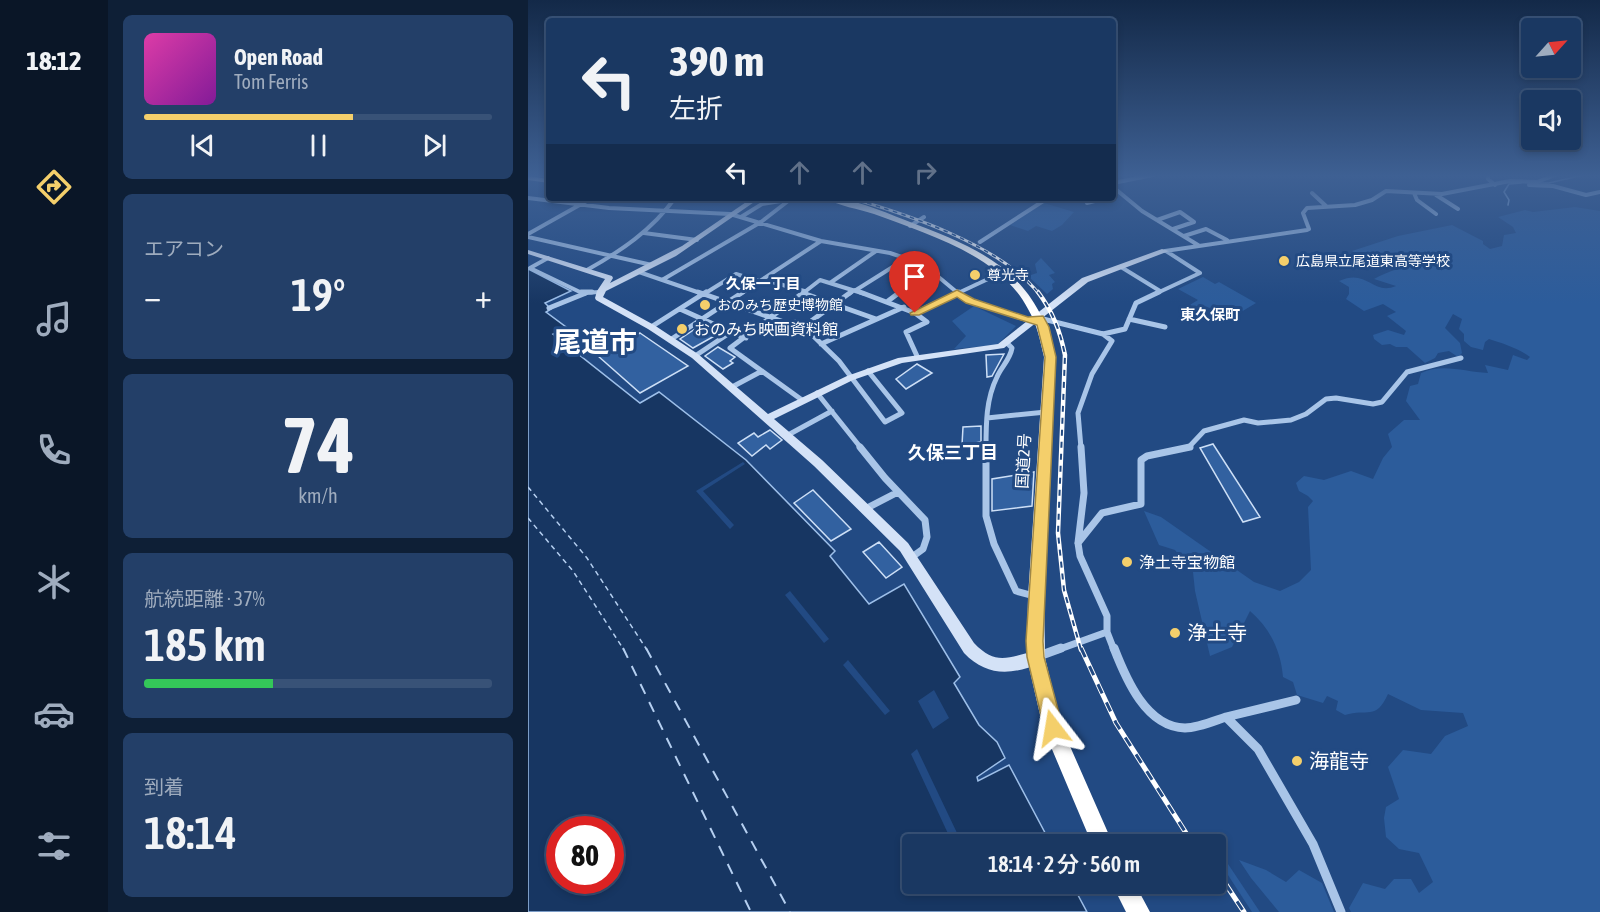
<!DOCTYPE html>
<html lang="ja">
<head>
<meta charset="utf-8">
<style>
	body { margin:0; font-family:"Asap Condensed","Noto Sans JP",sans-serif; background:#233f68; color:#f1f3f6; height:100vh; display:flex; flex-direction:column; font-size:22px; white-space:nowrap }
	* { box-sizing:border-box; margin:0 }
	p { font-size:20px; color:#9facbe }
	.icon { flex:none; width:33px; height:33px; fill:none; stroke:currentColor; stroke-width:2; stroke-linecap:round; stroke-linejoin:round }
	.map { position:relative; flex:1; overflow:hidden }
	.side { display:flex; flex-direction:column; gap:15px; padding:15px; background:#0e1f36; width:420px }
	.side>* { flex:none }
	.banner { position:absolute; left:18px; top:18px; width:570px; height:183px; border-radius:6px; box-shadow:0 3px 9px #0003,0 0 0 2px #385277; background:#1a3862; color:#f1f3f6; overflow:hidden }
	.needle { width:39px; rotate:63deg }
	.tools { position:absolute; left:993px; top:18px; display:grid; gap:12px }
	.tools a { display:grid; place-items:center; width:60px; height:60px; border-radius:6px; background:#1a3862; box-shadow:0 3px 9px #0003,0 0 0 2px #385277; font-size:30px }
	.speed { position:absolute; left:18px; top:816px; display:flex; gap:12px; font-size:30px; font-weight:700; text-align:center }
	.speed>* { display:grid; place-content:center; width:78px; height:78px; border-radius:50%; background:#1a3862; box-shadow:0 3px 9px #0003,0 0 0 2px #385277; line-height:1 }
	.speed .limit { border:9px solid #d22; background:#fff; color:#111 }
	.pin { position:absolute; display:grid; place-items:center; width:51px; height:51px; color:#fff; margin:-62px -26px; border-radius:50% 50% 50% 0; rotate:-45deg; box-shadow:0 0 6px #0007 }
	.pin .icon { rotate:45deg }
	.me { position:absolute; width:66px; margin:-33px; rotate:346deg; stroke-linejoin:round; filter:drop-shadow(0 0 4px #0008) }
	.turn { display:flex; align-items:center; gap:21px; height:126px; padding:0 24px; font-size:27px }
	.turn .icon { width:78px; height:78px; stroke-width:2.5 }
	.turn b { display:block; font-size:42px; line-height:51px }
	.lanes { display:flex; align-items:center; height:57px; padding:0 24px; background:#0003; justify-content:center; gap:30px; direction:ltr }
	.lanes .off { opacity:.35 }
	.big { font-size:45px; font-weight:600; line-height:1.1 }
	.side .widget { flex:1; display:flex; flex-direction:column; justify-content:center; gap:9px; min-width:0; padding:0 21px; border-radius:9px; background:#233f68 }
	.side .dial { align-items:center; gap:0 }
	.dial b { font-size:78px; line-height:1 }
	.song { display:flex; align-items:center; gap:18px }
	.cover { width:72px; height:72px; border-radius:9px; background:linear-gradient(135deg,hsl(320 70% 55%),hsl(290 70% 35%)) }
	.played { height:6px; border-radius:3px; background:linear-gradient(90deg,#f4cf6b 60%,#385277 60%) }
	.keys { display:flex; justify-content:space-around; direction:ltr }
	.heat { display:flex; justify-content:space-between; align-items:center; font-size:33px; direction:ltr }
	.charge { height:9px; border-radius:4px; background:linear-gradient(90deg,#34c759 37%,#385277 0) }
	.trip { position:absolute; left:374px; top:834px; width:324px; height:60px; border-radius:6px; background:#1a3862; box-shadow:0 3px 9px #0003,0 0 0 2px #385277; font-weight:600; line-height:60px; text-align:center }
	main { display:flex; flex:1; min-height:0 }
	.dock { display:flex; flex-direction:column; width:108px; justify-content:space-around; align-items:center; background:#0a1627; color:#9facbe }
	.dock .icon { width:42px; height:42px }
	.dock .active { color:#f4cf6b }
	.dock b { font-size:27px; color:#f1f3f6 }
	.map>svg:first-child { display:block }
</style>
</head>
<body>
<main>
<nav class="dock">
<b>18:12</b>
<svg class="icon active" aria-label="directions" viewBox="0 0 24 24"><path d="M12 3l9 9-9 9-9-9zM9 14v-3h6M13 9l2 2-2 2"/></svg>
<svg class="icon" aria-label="music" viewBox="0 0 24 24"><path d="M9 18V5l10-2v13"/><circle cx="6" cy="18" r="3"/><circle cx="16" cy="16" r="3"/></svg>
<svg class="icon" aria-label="phone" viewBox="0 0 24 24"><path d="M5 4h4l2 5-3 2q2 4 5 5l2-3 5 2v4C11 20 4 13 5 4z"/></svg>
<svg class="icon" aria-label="climate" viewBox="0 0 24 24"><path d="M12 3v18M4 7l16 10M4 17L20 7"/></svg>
<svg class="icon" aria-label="car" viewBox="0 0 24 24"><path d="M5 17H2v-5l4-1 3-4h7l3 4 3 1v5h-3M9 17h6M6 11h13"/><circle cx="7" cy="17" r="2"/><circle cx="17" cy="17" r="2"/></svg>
<svg class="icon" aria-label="filters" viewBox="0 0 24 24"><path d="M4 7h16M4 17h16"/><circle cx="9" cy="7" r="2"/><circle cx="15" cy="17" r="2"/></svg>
</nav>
<section class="side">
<div class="widget">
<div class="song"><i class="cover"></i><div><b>Open Road</b><p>Tom Ferris</p></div></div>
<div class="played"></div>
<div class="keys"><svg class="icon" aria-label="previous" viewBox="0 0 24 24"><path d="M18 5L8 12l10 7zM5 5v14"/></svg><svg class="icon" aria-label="pause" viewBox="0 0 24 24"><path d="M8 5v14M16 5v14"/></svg><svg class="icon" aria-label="next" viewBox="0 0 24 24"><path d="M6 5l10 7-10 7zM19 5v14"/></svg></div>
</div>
<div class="widget"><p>エアコン</p>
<div class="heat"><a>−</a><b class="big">19°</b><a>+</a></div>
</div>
<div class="widget dial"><b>74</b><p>km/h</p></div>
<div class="widget"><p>航続距離 · 37%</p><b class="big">185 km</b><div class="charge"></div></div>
<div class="widget"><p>到着</p><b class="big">18:14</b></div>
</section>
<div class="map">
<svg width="1072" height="912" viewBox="0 0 1072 912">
	<rect width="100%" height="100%" fill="#224a83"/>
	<!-- green -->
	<path fill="#2c5c9b" d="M516 203 546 212 534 225 524 231 508 226 500 231 482 225Z
		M1047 207 1072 211V912H823L821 908 835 883 857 889 866 879H883L891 893 905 882 891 853 871 849 858 837 856 818 858 807 871 799 860 767 875 750 903 754 917 736 940 726 935 713 893 710 860 694C848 721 839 708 817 715L808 710 810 701 799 696 795 703 769 695 765 682 755 677C753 651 742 628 722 611L704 647 682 656 667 591 665 572 647 550 631 545 616 511 633 517 726 582 752 591 771 582 783 570 780 507 785 501 780 496 771 491 768 483 776 476 796 480 823 471 845 479 855 458 864 447 860 434 876 420H892L878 401 882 386 890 384 893 373C915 363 936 372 960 373L957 365 980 370 985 355 999 360 1002 357C992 349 974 343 961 339L957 342 955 350 943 347 936 341V334L931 329 934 319 925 314 917 328 932 343 934 353 930 357 921 351 910 353 907 358 897 363 879 347H868L862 344 854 345 846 339 845 335 860 330 876 335 878 331 859 316 868 312 855 304 836 311 818 299 821 294V287L811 281C840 268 844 296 868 286L846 279C864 269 892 261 912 268L908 261 915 257 869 267 845 252 832 256 824 251 870 236 924 225 955 241V244L962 249 974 246 976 235 988 233 985 227 970 217 997 210 1005 212Z
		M513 258 527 273 521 275 527 282 524 284 525 289 519 294 500 276 509 273 507 264Z
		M675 277 687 284 691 282 728 303 708 315 675 306 667 310 660 306 670 300 650 289Z
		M446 306 488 326 469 345 426 349 438 336 424 321Z
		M687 846 694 855 732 912H724L687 855Z
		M711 860 738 870 758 882 771 870 794 883 806 912H751L723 878Z"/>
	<!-- water -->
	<path fill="#173662" stroke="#9dbfe9" stroke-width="1.5" fill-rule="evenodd" d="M0 269 43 291 17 303 23 309 18 312 38 327 25 334 112 403 131 392 218 460 307 551 302 556 341 604 376 584 432 677 426 683 451 725 469 742 477 758 449 777 450 781 481 765 523 844H384V884H544L559 912H0ZM32 830H82V880H32Z"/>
	<!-- pier -->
	<path fill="#224a83" d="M215 462 217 464 175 491 206 525 202 529 168 491Z
		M262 591 301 639 296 643 257 595Z
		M320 660 362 711 357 715 315 665Z
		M406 690 421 718 405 729 390 701Z
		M389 749 430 835 423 840 383 754Z"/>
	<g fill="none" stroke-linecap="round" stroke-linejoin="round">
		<!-- stream -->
		<path stroke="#9dbfe9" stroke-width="1.5" d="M1010 183H1021L1055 175
			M980 205 981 200 976 192 981 184 993 183"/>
		<!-- ferry-far1 -->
		<path stroke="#b5cff0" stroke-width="1.5" stroke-dasharray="5 4" stroke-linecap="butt" d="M0 487 59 558 119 650
			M0 518 45 571 96 650"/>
		<!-- ferry -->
		<path stroke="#b5cff0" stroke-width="2" stroke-dasharray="11 9" stroke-linecap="butt" d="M95 648 223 912
			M118 648 262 912"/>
	</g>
	<!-- building -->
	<path fill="#3261a0" stroke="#cddff6" stroke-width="1.5" d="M173 325 190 334 165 348 152 339Z
		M112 333 160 366 112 393 70 356Z
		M190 347 207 357 202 361 205 363 195 369 177 356Z
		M476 354 464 376 459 377 458 355Z
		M389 364 404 373 378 389 368 379Z
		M453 426V442L434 445 435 427Z
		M242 430 254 440 242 449 238 445 224 456 210 443 226 433 230 437Z
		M685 444 732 517 715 522 672 448Z
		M506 472 504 506 464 511V479Z
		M285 490 323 529 303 541 266 503Z
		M351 542 374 567 358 578 335 552Z"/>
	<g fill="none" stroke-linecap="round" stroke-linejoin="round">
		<!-- street-tunnel -->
		<path stroke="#436596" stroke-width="4" stroke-dasharray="4 2" stroke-linecap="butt" d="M444 246 452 242"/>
		<!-- street-far3 -->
		<path stroke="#a9c5e8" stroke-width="4" d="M960 175V179L967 185
			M585 183 625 175
			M1001 185 1025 186 1058 195 1072 192
			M585 187 614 211 670 245
			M784 193 798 206
			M886 193 889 200 908 214
			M908 195 930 209
			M0 198 81 208 202 214 293 241 362 253 395 264 431 294
			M559 203 578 198
			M213 217 234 204 259 200
			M629 220 652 212 666 222 645 229
			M382 226 396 217
			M116 233 169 240
			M0 234 64 198
			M656 236 678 229 699 240
			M0 237 124 265
			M452 242 520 198
			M637 251 779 230 781 229 775 213 779 208 827 205 844 200 858 191 914 194 982 181 1009 182 1027 175
			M638 251 672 273
			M20 258 2 268 54 293 72 292
			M593 267 632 291
			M59 270C93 251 124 230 147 198
			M111 272 175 294
			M134 280 233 222 264 198
			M237 280 276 291
			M302 283 348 251
			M328 290 379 258
			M275 293 278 294
			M56 294 58 293
			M176 294 208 274 234 282
			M212 294 293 241
			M274 294 292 280 337 294
			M321 294 326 290
			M370 294 410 274
			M428 294 475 272
			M627 294 672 273"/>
		<!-- street-far2 -->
		<path stroke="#a9c5e8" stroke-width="5" d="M53 292H64
			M170 292 259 323 271 322 311 361 357 422 374 413 340 371
			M332 292 387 313 431 292
			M429 292 442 301 506 322
			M275 293 348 319
			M360 301 372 292
			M21 308 58 293
			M152 309 203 332
			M387 313 399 322 378 332 389 356
			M511 318 575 334 597 329 608 303 631 292
			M601 319 637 327
			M123 327 178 292
			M275 327 323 292
			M142 340 215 292
			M293 344 376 307
			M167 356 203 332 218 338
			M204 387 234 371
			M289 393 333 448
			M274 400 202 348 276 292
			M459 418 518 412
			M260 435 304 411
			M458 448C458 424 458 399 469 377 473 367 482 360 484 348L479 343
			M553 448 550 413 564 374 584 341 575 334
			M660 448 676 431 716 420 730 423 763 420 778 414 798 399 808 398 845 404 854 402 879 372 933 358"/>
		<!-- street-far1 -->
		<path stroke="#a9c5e8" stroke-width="7" d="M332 447 357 478 397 520 399 537 395 549 384 557
			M458 447V516L466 544 488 591 506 596
			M553 447 556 493 550 543 552 556 579 616V632L586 650
			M337 509 370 492
			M550 543 574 513 613 504V460L619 456 662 447
			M529 650 579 632"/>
		<!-- street -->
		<path stroke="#a9c5e8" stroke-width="9" d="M586 648C598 679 618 727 657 728 670 728 686 721 698 717
			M511 656 533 648
			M768 700 698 717 730 749 785 844 813 912"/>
		<!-- secondary -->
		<path fill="#d4e2f7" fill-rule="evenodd" d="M224 198H232L148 256 78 291 75 297 126 325 170 354 240 414 319 376 370 358 470 344 554 278 634 249 641 251 560 282 476 348 374 363 325 380 246 419 294 460 380 543 446 643C468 666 480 657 508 651L513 653 515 658 513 663C484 675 459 677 436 653L372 551 286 466 164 358 120 329 68 300 67 298 69 291 77 279 0 254V250L84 276 85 278 82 283 154 246Z"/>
		<!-- highway -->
		<path fill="#fff" fill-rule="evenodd" d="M0 176 21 179V183L0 180Z
			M298 198C325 198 351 210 377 220 455 250 506 270 528 357L516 597 517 658 534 728 585 844H564L515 728 499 658 500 597 516 357C512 340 509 324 500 309 472 255 399 234 346 214 331 209 310 206 298 198Z
			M584 884H607L622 912H598Z"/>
		<defs>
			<path id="rail-far2" d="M12 175 21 177
				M322 198C379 214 474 246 511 294"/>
			<path id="rail-far1" d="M510 292C525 312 532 331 537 355L530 533 536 590 553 650"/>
			<path id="rail" d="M553 648 588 723 665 844
				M687 868 716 912"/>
		</defs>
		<!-- rail-far2 casing -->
		<use href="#rail-far2" stroke="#fff" stroke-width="3"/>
		<!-- rail-far1 casing -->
		<use href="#rail-far1" stroke="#fff" stroke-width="4.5"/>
		<!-- rail casing -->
		<use href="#rail" stroke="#fff" stroke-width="5"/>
		<!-- rail-far2 -->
		<use href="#rail-far2" stroke="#224a83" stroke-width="1.5" stroke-dasharray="4.5" stroke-linecap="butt"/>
		<!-- rail-far1 -->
		<use href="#rail-far1" stroke="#224a83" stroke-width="2" stroke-dasharray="6" stroke-linecap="butt"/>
		<!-- rail -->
		<use href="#rail" stroke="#224a83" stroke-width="3" stroke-dasharray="10" stroke-linecap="butt"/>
	</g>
	<!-- sky -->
	<linearGradient id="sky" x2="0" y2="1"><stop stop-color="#132948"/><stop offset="0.58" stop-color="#3e6093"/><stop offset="1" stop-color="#3e6093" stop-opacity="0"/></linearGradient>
	<rect width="1072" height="303" fill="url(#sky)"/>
	<!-- route -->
	<path fill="#f4cf6b" stroke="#9f8746" stroke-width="1.5" d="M429 290 446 299 500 317 515 316 521 327 528 357 515 641 516 657 535 728 532 735 525 738 519 735 516 728 499 657 498 641 517 357 509 325 438 303 429 297 391 315H383L382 313Z"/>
	<!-- markers -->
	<g fill="#f4cf6b" stroke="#224a83" stroke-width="2">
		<circle cx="756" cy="261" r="6"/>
		<circle cx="447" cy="275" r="6"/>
		<circle cx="177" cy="305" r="6"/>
		<circle cx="154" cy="329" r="6"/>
		<circle cx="599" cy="562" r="6"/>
		<circle cx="647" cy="633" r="6"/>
		<circle cx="769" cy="761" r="6"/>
	</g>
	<g text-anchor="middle" stroke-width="6" stroke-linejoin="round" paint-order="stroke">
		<!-- far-poi labels -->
		<g font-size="14" fill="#fff" stroke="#224a83" text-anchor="start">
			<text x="768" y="266">広島県立尾道東高等学校</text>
			<text x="459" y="280">尊光寺</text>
			<text x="189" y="310">おのみち歴史博物館</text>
		</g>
		<!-- far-neighbourhood labels -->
		<g font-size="15" font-weight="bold" fill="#fff" stroke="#224a83">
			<text x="235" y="289">久保一丁目</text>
			<text x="682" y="320">東久保町</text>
		</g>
		<!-- poi labels -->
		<g font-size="16" fill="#fff" stroke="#224a83" text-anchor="start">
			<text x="166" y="335">おのみち映画資料館</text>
			<text x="611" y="568">浄土寺宝物館</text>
		</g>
		<!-- street labels -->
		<g font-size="16" fill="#fff" stroke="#224a83">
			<text transform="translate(495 461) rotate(-87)" y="6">国道2号</text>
		</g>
		<!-- neighbourhood labels -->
		<g font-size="18" font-weight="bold" fill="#fff" stroke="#224a83">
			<text x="425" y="459">久保三丁目</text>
		</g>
		<!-- near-poi labels -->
		<g font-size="20" fill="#fff" stroke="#224a83" text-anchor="start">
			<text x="659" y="640">浄土寺</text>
			<text x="781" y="768">海龍寺</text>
		</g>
		<!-- town labels -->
		<g font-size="28" font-weight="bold" fill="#fff" stroke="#224a83">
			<text x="67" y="352">尾道市</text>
		</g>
	</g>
</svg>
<div class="tools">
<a><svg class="needle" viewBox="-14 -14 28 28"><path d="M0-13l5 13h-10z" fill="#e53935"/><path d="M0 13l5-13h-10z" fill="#9facbe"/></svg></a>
<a><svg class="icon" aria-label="sound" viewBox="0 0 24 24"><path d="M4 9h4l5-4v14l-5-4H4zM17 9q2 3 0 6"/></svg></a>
</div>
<div class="speed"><div class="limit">80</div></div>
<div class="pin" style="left:387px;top:313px;background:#d93025"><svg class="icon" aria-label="arrive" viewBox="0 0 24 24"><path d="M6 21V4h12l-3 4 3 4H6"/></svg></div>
<svg class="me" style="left:525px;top:728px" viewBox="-20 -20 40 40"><path d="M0-17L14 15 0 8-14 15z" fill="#f4cf6b" stroke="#fff" stroke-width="4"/></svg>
<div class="trip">18:14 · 2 分 · 560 m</div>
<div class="banner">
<div class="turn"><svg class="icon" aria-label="left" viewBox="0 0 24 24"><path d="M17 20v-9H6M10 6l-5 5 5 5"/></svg><div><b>390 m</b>左折</div></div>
<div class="lanes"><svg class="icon" aria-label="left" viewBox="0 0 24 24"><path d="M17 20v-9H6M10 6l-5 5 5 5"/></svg><svg class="icon off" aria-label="ahead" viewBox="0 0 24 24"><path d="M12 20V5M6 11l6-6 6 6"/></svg><svg class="icon off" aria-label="ahead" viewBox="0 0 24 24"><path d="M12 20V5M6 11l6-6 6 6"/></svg><svg class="icon off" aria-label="right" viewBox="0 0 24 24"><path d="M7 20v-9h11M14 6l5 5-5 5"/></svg></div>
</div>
</div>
</main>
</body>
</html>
